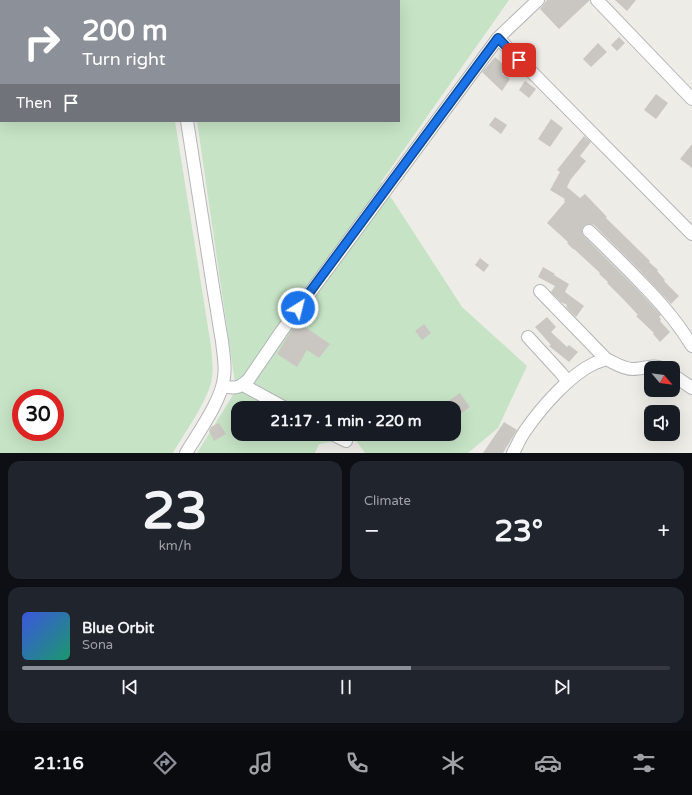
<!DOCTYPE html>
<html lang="en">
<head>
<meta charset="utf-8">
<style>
	body { margin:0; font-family:"Varela Round",sans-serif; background:#20242c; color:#f1f3f6; height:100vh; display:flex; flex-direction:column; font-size:15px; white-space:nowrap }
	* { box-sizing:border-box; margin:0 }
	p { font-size:13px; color:#9ea1a6 }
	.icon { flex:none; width:22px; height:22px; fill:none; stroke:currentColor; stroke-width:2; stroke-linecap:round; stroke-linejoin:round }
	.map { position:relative; height:453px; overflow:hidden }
	.sheet { display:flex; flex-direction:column; gap:8px; padding:8px; background:#0d0f14; flex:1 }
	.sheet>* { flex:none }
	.guide { position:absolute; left:0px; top:0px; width:400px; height:122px; box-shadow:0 4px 16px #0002; background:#8c9099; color:#fff; overflow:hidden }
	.needle { width:26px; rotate:119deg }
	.buttons { position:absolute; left:644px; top:361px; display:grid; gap:8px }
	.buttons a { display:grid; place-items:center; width:36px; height:36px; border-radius:8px; background:#171b24; box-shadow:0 4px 16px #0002; font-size:20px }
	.speed { position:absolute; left:12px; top:389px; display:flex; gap:8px; font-size:20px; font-weight:700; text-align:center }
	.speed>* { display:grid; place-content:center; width:52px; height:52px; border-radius:50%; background:#171b24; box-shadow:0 4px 16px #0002; line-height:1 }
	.speed .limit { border:6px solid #d22; background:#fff; color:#111 }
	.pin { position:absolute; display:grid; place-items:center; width:34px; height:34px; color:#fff; margin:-17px; border-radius:8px; box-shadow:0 2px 6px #0006 }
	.me { position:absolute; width:44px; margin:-22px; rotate:36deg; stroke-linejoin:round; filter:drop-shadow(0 0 3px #0008) }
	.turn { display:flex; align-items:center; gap:14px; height:84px; padding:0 16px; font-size:18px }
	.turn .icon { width:52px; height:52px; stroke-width:2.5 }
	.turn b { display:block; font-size:28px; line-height:34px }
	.then { display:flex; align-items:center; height:38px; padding:0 16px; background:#0003; gap:8px; font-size:15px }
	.big { font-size:30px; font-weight:700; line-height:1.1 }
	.sheet .tile { flex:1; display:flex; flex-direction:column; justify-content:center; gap:6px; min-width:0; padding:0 14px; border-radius:12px; background:#20242c }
	.sheet .dial { align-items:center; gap:0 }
	.dial b { font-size:52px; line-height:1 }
	.song { display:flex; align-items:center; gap:12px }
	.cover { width:48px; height:48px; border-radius:6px; background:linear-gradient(135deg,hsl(230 70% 55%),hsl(160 70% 35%)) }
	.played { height:4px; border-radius:2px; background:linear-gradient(90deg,#8c9099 60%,#363941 60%) }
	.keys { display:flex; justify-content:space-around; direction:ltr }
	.heat { display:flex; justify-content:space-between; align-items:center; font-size:22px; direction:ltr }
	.sheet .tiles { flex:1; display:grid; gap:8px; grid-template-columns:1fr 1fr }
	.tile:last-child { grid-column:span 2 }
	.trip { position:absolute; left:231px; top:401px; width:230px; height:40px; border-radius:12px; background:#171b24; box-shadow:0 4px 16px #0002; font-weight:700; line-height:40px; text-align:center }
	.dock { display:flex; height:64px; justify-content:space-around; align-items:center; background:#090b0e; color:#9ea1a6 }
	.dock .icon { width:28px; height:28px }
	.dock .current { color:#8c9099 }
	.dock b { font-size:18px; color:#f1f3f6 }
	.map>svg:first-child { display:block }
</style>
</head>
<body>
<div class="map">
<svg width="692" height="453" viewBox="0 0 692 453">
	<rect width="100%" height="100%" fill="#eeece6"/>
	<!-- green -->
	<path fill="#c6e3c5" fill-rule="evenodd" d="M0 0H155V1H1V121H175L211 346C212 358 214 371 211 383 205 405 185 432 173 453H0ZM21 398H55V432H21Z
		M180 0H509L381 182 462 307 527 366 498 428 468 453H365L354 438 319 444 315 453H197L236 390 197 121H399V1H180ZM238 408H454V434H238Z"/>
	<!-- building -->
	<path fill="#cac7c2" d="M547 0H590L559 29 540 9Z
		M615 0H636L627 11Z
		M619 37 625 43 617 51 611 45Z
		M598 43 607 52 591 67 583 59Z
		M495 57 507 68 502 74 510 79 502 91 482 72Z
		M525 81 536 89 529 98 519 90Z
		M656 94 668 103 656 119 644 110Z
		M495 117 507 125 501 134 489 125Z
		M551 119 563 128 550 147 538 139Z
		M584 136 591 142 580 156 586 161 571 179 567 187 580 198 585 194 607 217 606 218 650 261 649 262 658 270 657 271 665 280 664 281 679 296 671 304 640 271 594 225 590 224H587L584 226 582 230V233L584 236 637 289 661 315 659 317 661 319 660 321 670 332 660 342 653 334 654 333 636 316 638 315 624 300 607 283 608 282 599 274 600 273 574 249H573L567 243 568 242 547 223 565 202 564 200 565 199 550 190 560 172 557 170Z
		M692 144V168L680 159Z
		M480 258 489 265 484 272 475 265Z
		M543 267 555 274 554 275 569 284 565 292 584 306 576 317 566 307 567 305 561 302 551 292 555 286 538 277Z
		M547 317 556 327 551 332 567 347 569 345 578 352 569 362 549 346 551 345 535 327Z
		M298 322 330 344 319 358 307 350 297 367 277 354 287 337Z
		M424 324 431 333 422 340 415 331Z
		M460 393 470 407 458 416 454 410V408H452L448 401Z
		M504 422 517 430 503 453H483Z
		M219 423 226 434 214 441 209 431 211 427Z"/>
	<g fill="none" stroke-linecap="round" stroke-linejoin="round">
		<defs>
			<path id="street" d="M168 0V1
				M597 0 692 99
				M498 38 692 234
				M589 231C610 251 630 271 650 292 666 309 680 326 692 346
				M540 291 606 359
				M528 337 561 373 568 382
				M673 375 692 388
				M243 385 285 408
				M223 386C235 389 240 388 249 379L281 332 498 38 538 0
				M332 434 346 441
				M186 453C198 433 222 400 224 377 226 365 223 353 222 341 219 325 217 309 214 293 205 235 196 178 187 121
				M513 453C517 446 520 438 525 431 541 408 569 375 595 363 598 362 602 361 606 359 615 363 623 369 633 369 644 369 652 364 662 368"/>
		</defs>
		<!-- street casing -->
		<use href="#street" stroke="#b3b6b9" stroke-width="14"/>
		<!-- street -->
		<use href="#street" stroke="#fff" stroke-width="12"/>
	</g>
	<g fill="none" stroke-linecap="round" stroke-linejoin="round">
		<defs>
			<path id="route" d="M298 308 498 38 519 60"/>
		</defs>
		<!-- route casing -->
		<use href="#route" stroke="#114b97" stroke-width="10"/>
		<!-- route -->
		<use href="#route" stroke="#1a73e8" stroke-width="7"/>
	</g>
</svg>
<div class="buttons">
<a><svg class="needle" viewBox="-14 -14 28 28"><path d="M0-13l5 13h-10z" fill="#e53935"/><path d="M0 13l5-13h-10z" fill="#9ea1a6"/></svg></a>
<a><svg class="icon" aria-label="sound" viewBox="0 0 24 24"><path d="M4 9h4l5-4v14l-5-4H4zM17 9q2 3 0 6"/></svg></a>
</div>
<div class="speed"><div class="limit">30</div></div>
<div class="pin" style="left:519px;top:60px;background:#d93025"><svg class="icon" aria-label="arrive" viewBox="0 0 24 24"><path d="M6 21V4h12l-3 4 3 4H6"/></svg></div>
<svg class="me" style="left:298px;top:308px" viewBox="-20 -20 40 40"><circle r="17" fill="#1a73e8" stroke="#fff" stroke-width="3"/><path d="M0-11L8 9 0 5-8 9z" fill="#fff"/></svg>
<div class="trip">21:17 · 1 min · 220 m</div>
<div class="guide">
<div class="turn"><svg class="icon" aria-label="right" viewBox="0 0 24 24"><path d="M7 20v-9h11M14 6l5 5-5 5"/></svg><div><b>200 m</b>Turn right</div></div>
<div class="then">Then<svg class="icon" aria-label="arrive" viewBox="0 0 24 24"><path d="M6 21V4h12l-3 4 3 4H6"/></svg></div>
</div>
</div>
<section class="sheet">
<div class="tiles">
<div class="tile dial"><b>23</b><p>km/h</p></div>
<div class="tile"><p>Climate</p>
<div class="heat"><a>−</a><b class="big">23°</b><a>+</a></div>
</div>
<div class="tile">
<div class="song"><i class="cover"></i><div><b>Blue Orbit</b><p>Sona</p></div></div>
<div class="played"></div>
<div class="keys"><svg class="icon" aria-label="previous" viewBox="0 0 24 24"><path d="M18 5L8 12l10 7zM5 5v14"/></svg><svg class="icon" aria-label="pause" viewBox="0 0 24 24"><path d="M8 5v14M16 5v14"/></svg><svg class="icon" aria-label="next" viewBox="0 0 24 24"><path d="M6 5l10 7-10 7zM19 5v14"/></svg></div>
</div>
</div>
</section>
<nav class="dock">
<b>21:16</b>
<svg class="icon current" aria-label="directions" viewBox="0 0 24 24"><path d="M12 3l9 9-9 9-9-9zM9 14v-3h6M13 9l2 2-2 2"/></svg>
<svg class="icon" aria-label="music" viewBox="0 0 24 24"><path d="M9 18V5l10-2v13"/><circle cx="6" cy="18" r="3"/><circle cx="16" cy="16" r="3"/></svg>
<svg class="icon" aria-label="phone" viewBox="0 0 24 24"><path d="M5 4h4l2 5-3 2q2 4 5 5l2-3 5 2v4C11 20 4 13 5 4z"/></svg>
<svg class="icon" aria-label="climate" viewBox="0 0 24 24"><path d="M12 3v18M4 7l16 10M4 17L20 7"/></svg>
<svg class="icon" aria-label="car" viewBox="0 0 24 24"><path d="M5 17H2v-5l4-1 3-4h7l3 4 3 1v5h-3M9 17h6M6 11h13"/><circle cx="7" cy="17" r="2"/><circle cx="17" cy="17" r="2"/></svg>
<svg class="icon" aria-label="filters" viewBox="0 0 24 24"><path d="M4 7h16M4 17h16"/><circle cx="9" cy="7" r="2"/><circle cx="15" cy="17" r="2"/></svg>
</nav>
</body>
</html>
